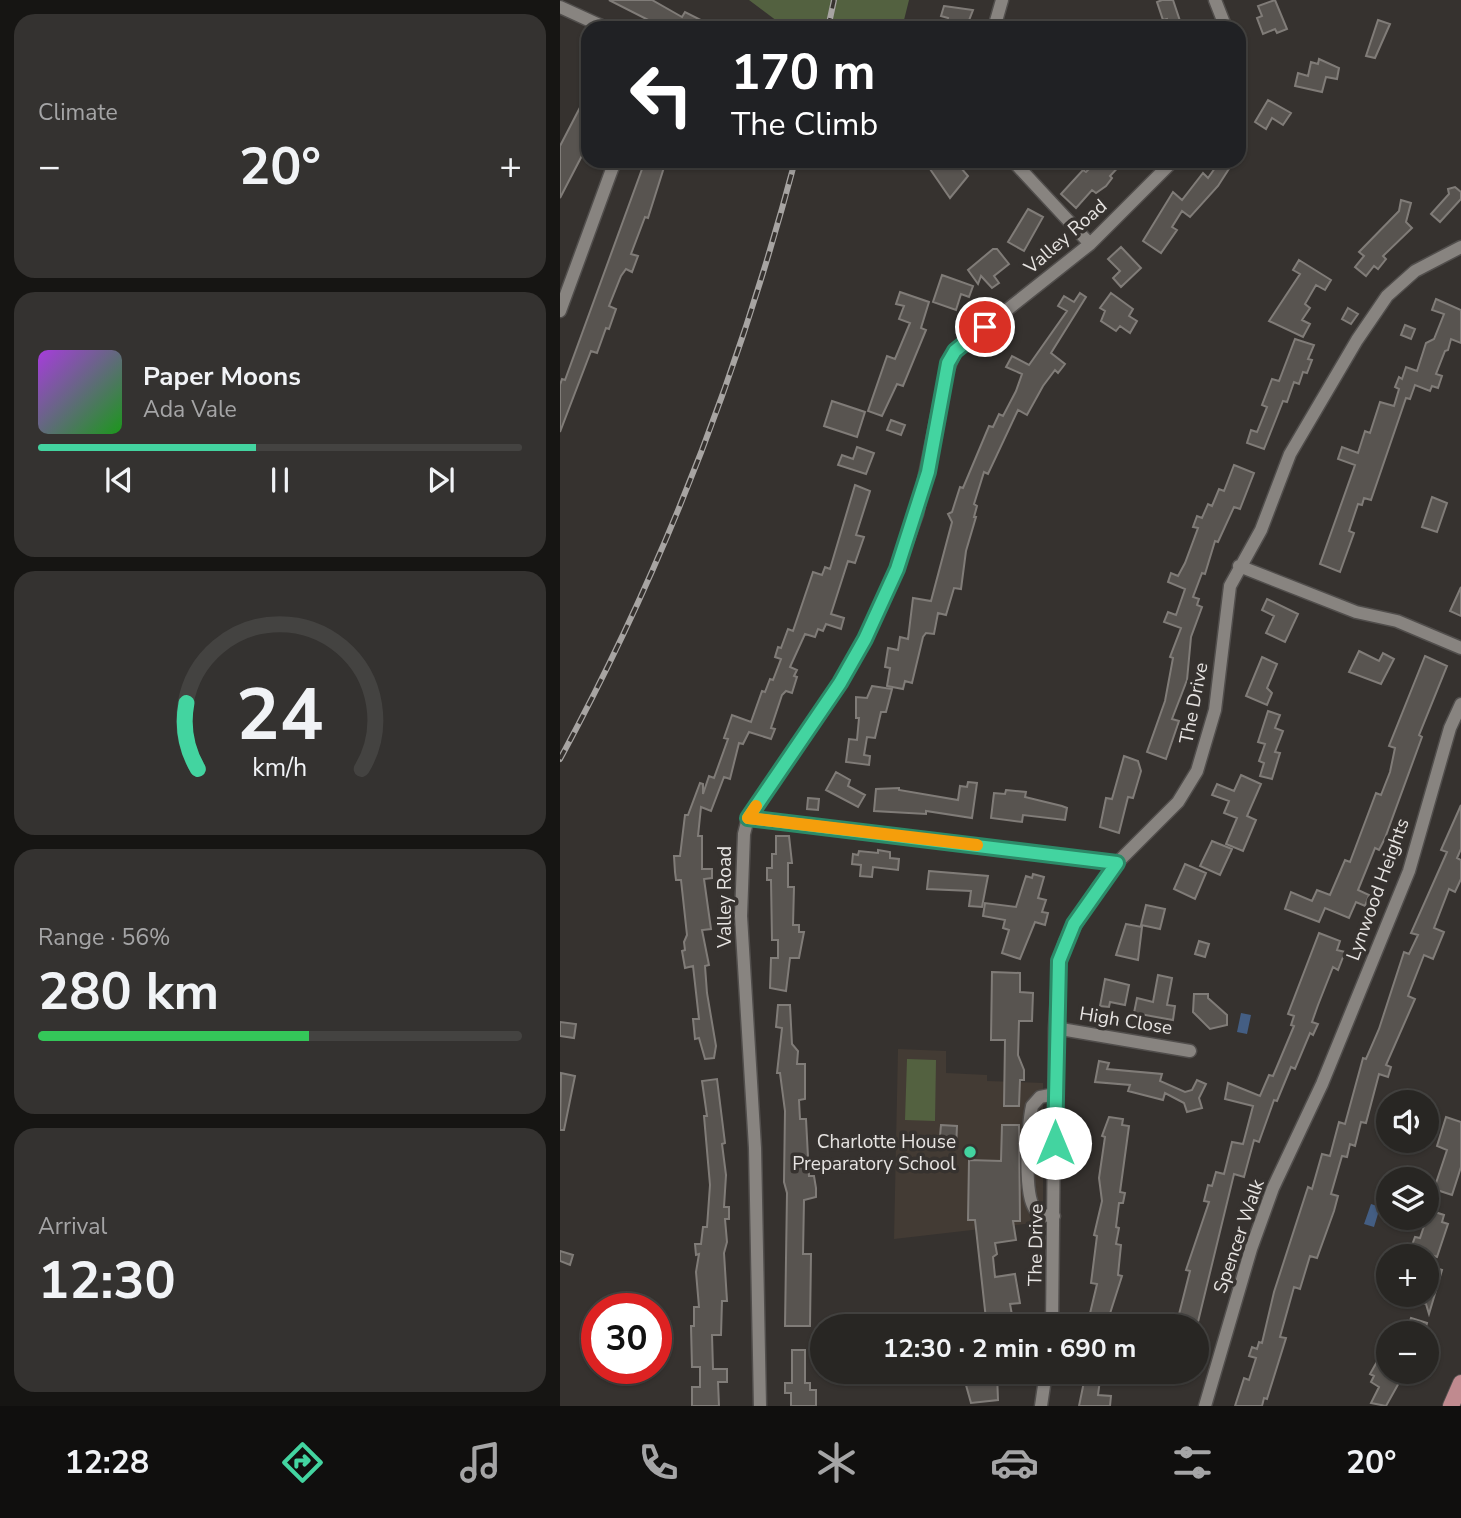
<!DOCTYPE html>
<html lang="en">
<head>
<meta charset="utf-8">
<style>
	body { margin:0; font-family:"Nunito Sans",sans-serif; background:#343230; color:#f1f3f6; height:100vh; display:flex; flex-direction:column; font-size:26px; white-space:nowrap }
	* { box-sizing:border-box; margin:0 }
	p { font-size:23px; color:#a5a5a6 }
	.icon { flex:none; width:38px; height:38px; fill:none; stroke:currentColor; stroke-width:2; stroke-linecap:round; stroke-linejoin:round }
	.map { position:relative; flex:1; overflow:hidden }
	.side { display:flex; flex-direction:column; gap:14px; padding:14px; background:#161513; width:560px }
	.side>* { flex:none }
	.top-card { position:absolute; left:21px; top:21px; width:665px; height:147px; border-radius:21px; box-shadow:0 2px 5px #0004,0 0 0 2px #444341; background:#202124; color:#fff; overflow:hidden }
	.fabs { position:absolute; left:816px; top:1090px; display:grid; gap:14px }
	.fabs a { display:grid; place-items:center; width:63px; height:63px; border-radius:50%; background:#282623; box-shadow:0 2px 5px #0004,0 0 0 2px #444341; font-size:35px }
	.speed { position:absolute; left:21px; top:1293px; display:flex; gap:14px; font-size:35px; font-weight:700; text-align:center }
	.speed>* { display:grid; place-content:center; width:91px; height:91px; border-radius:50%; background:#282623; box-shadow:0 2px 5px #0004,0 0 0 2px #444341; line-height:1 }
	.speed .limit { border:10px solid #d22; background:#fff; color:#111 }
	.pin { position:absolute; display:grid; place-items:center; width:60px; height:60px; color:#fff; margin:-30px; border:4px solid #fff; border-radius:50%; box-shadow:0 2px 7px #0007 }
	.me { position:absolute; width:77px; margin:-38px; rotate:0deg; stroke-linejoin:round; filter:drop-shadow(0 0 5px #0008) }
	.turn { display:flex; align-items:center; gap:24px; height:147px; padding:0 35px; font-size:32px }
	.turn .icon { width:91px; height:91px; stroke-width:2.5 }
	.turn b { display:block; font-size:49px; line-height:60px }
	.big { font-size:52px; font-weight:700; line-height:1.1 }
	.side .card { flex:1; display:flex; flex-direction:column; justify-content:center; gap:10px; min-width:0; padding:0 24px; border-radius:21px; background:#343230 }
	.side .dial { align-items:center; gap:0 }
	.dial svg { height:182px; overflow:visible; fill:none; stroke:#444341; stroke-width:7; stroke-linecap:round; text-anchor:middle }
	.dial text { fill:#f1f3f6; stroke:none }
	.song { display:flex; align-items:center; gap:21px }
	.cover { width:84px; height:84px; border-radius:10px; background:linear-gradient(135deg,hsl(280 70% 55%),hsl(120 70% 35%)) }
	.played { height:7px; border-radius:4px; background:linear-gradient(90deg,#43d4a0 45%,#444341 45%) }
	.keys { display:flex; justify-content:space-around; direction:ltr }
	.heat { display:flex; justify-content:space-between; align-items:center; font-size:38px; direction:ltr }
	.charge { height:10px; border-radius:5px; background:linear-gradient(90deg,#34c759 56%,#444341 0) }
	.trip { position:absolute; left:250px; top:1314px; width:399px; height:70px; border-radius:35px; background:#282623; box-shadow:0 2px 5px #0004,0 0 0 2px #444341; font-weight:700; line-height:70px; text-align:center }
	.tab-bar { display:flex; height:112px; justify-content:space-around; align-items:center; background:#100f0e; color:#a5a5a6 }
	.tab-bar .icon { width:49px; height:49px }
	.tab-bar .active { color:#43d4a0 }
	.tab-bar b { font-size:32px; color:#f1f3f6 }
	main { display:flex; flex:1; min-height:0 }
	.map>svg:first-child { display:block }
</style>
</head>
<body>
<main>
<section class="side">
<div class="card"><p>Climate</p>
<div class="heat"><a>−</a><b class="big">20°</b><a>+</a></div>
</div>
<div class="card">
<div class="song"><i class="cover"></i><div><b>Paper Moons</b><p>Ada Vale</p></div></div>
<div class="played"></div>
<div class="keys"><svg class="icon" aria-label="previous" viewBox="0 0 24 24"><path d="M18 5L8 12l10 7zM5 5v14"/></svg><svg class="icon" aria-label="pause" viewBox="0 0 24 24"><path d="M8 5v14M16 5v14"/></svg><svg class="icon" aria-label="next" viewBox="0 0 24 24"><path d="M6 5l10 7-10 7zM19 5v14"/></svg></div>
</div>
<div class="card dial"><svg viewBox="0 0 100 80">
<path d="M14 69A42 42 0 1 1 86 69"/>
<path d="M14 69A42 42 0 0 1 9 40" stroke="#43d4a0"/>
<text x="50" y="56" font-size="32" font-weight="700">24</text>
<text x="50" y="72" font-size="11">km/h</text>
</svg></div>
<div class="card"><p>Range · 56%</p><b class="big">280 km</b><div class="charge"></div></div>
<div class="card"><p>Arrival</p><b class="big">12:30</b></div>
</section>
<div class="map">
<svg width="901" height="1406" viewBox="0 0 901 1406">
	<rect width="100%" height="100%" fill="#36322f"/>
	<!-- built -->
	<path fill="#433b34" d="M338 1049 386 1051V1073L427 1075V1081L483 1083V1222L334 1239Z"/>
	<!-- green -->
	<path fill="#536140" d="M189 0H349L342 28H222L221 24Z
		M347 1059 376 1060 375 1121 345 1120Z"/>
	<!-- water -->
	<path fill="#445e83" d="M681 1013 691 1015 687 1034 677 1032Z
		M811 1204 820 1207 814 1227 804 1224Z"/>
	<!-- building -->
	<path fill="#585450" stroke="#807c78" stroke-width="2" d="M49 0H92L122 17 125 12 139 19 125 28H104Z
		M602 0H613L621 24 610 28 607 19 603 20 597 2Z
		M715 0 727 29 717 33 715 29 703 34 697 18 702 16 698 6Z
		M384 6 413 10 406 28H385L388 18 381 16Z
		M818 20 830 24 815 58 806 56Z
		M759 59 779 68 777 79 766 77 762 92 735 86 738 73 748 76 751 62 758 64Z
		M28 92V131L23 141 28 144 0 198V146Z
		M708 100 731 113 723 125 712 118 706 129 695 122Z
		M85 161H106L88 218 85 217 71 254 78 256 72 272 66 269 61 276 49 306 56 309 49 329 46 328 37 353 31 351 0 432V385L2 379 5 380Z
		M380 161H395L408 176 390 198 370 169Z
		M544 161H564L550 176 552 178 546 186 536 193 532 190 516 208 501 194 523 170 526 172 536 162 540 165Z
		M660 161H674L658 186 630 217 622 211 612 227 617 230 601 253 583 241 613 192 622 200 643 173 648 178Z
		M895 187 901 192V199L880 222 871 214 889 194 888 189Z
		M841 200 851 203 846 222 852 228 823 256 826 259 818 269 814 266 806 276 795 267 804 256 799 252 839 211Z
		M468 209 483 217 464 251 448 242Z
		M561 247 581 268 561 287 553 278 560 271 548 259Z
		M433 249H437L449 264 434 276 439 283 432 288 421 276 418 284 408 270Z
		M739 260 771 280 765 290 756 285 745 304 750 308 742 320 750 324 743 337 709 321 740 274 733 270Z
		M382 275 413 286 409 297 401 294 396 310 373 302Z
		M340 292 369 302 361 328 366 330 343 386 337 384 322 416 308 411 327 356 335 359 350 323 339 319 344 306 336 304Z
		M520 293 526 297 491 353 505 364 498 373 495 370 483 386 467 415 458 410 428 474 424 472 414 504 417 506 414 517H416L406 551 401 589 394 588 386 615 378 613 374 634 366 633 363 637 352 683 345 681 343 689 327 686 330 668 325 667 328 648 338 650 340 637 348 639 353 598 371 601 392 522 388 514 392 512 400 487 403 488 429 426 433 427 439 414 443 416 456 391 462 374 446 367 452 356 469 365 507 311 498 306 504 296 514 302Z
		M551 293 573 309 569 316 577 321 570 333 560 326 556 331 541 321 545 311 540 308Z
		M876 299 901 310V343L891 339 888 350 885 351 876 374 882 376 878 388 872 386 870 391 855 385 850 399 846 398 811 500 804 498 802 505 798 504 789 531 794 533 780 572 760 564 795 465 778 459 782 447 798 453 805 431 810 433 820 402 834 406 839 389 835 387 839 377 842 379 846 367 857 371 866 343 874 339 884 314 872 310Z
		M788 308 798 314 791 324 782 319Z
		M845 325 855 329 851 339 841 335Z
		M735 339 754 345 748 359 752 360 747 373 743 372 739 384 734 382 727 402 723 401 704 449 687 443 691 430 697 432 707 407 702 405 712 379 719 381Z
		M272 401 305 412 297 437 264 426Z
		M331 420 345 425 341 435 327 430Z
		M297 447 314 453 306 474 278 465 282 455 293 459Z
		M674 465 694 473 680 509 674 507 658 542 655 541 645 574 642 573 633 597 639 599 637 605 642 607 631 637 627 680 612 719 619 721 606 759 587 752 605 701 613 658 610 657 621 628 604 622 608 612 616 615 625 589 608 582 611 573 618 576 625 563 638 528 633 527 637 516 642 518 648 504 652 506 659 489 664 491Z
		M295 485 310 491 296 535 304 537 295 563 288 561 271 614 284 618 281 629 266 624 263 631 258 629 255 637 245 634 230 667 237 670 234 676 237 677 232 693 226 691 222 695 211 728 215 729 211 739 189 732 183 744 179 743 170 779 164 777 151 811 141 807 138 836H142V869H152V878L144 879 151 929 142 930 149 965 145 966 147 993 156 1046 154 1058 145 1059 139 1038 135 1039 133 1019H139L133 966 125 968 122 951 125 950 124 942 127 935 121 880H116L115 872 114 856H120L125 815H128L140 783 143 784V794L149 776 154 778 168 739 164 738 172 715 191 722 202 691 205 692 210 679 213 680 221 659 215 657 218 647 221 648 228 629 233 631 253 572 262 575 265 567 270 569Z
		M872 497 887 503 877 532 862 527Z
		M901 587V616L890 611Z
		M707 599 738 614 725 642 706 633 714 616 702 610Z
		M799 651 819 661 823 653 834 659 821 684 789 672Z
		M865 656 887 666 859 735 862 737 825 838 819 850 815 848 798 890 809 895 805 906 796 902 789 918 765 908 759 922 725 909 731 892 752 901 757 890 770 895 785 860 790 862 816 793 821 795 830 772 835 748 829 746Z
		M702 657 717 664 707 688 712 693 707 705 686 696Z
		M312 686 332 689 326 712H321L315 738 307 737 304 755 310 756 309 765 286 762 289 739 297 740 299 718H296V697L307 698Z
		M708 711 720 715 715 728 723 731 715 752 720 753 712 779 700 776 704 763 699 761 705 744 698 742Z
		M564 756 578 761 581 771 573 798 568 797 559 833 540 827 546 798 552 799Z
		M276 772 290 780 288 786 305 795 298 807 266 790Z
		M681 775 701 784 687 816 696 820 683 851 666 844 677 818 664 813 669 801 652 795 657 784 674 791Z
		M408 782 417 783 412 818 366 811V814L314 811 316 789 339 788V790L398 800 400 786 407 787Z
		M446 790 466 792 465 797 502 806 507 808 505 820 463 815 462 822 431 818 434 793 445 794Z
		M248 798 259 799 258 810 247 809Z
		M901 805V849L897 858 901 860V879L895 892 889 889 874 928 884 932 873 959 864 955 848 996 855 999 826 1065 831 1067 828 1077 819 1074 806 1123 801 1122 795 1146 790 1144 787 1157 782 1156 771 1194 778 1196 774 1211 757 1258 750 1256 740 1289 734 1287 720 1337 726 1338 707 1399 704 1398 702 1406H675L684 1378 689 1380 696 1358 689 1356 692 1347 697 1349 699 1342 702 1343 714 1292 748 1187 752 1189 762 1154 770 1156 779 1122 785 1124 803 1058 806 1059 819 1029 844 952 849 954 858 935 851 933 887 852 881 850Z
		M216 836H229L232 863H228V887H234L233 925H239V932H244L239 958H230L226 991 210 988 211 958H218V940H212L211 880H207V868H212V854H216Z
		M652 841 672 849 660 875 640 866Z
		M318 850 330 852V858L339 859 338 870 313 867 312 877 300 876 301 865 292 864 293 854 298 855 299 851 318 853Z
		M625 864 646 873 635 899 614 889Z
		M369 871 428 876 422 907 409 906 411 891 367 889Z
		M473 874 484 877 478 898 486 900 482 912 488 913 485 925 475 922 460 959 442 953 449 930 443 928 445 920 423 916 425 903 456 907 466 876 472 878Z
		M586 905 605 909 600 929 581 925Z
		M566 924 582 927 578 960 556 955Z
		M759 933 780 941 777 950 785 952 778 970 773 967 758 1005 752 1022 758 1024 753 1035 750 1033 735 1069 731 1067 717 1101 714 1100 699 1142 694 1140 684 1177 674 1174 637 1326H616L630 1271 626 1270 649 1202 644 1201 648 1185 652 1186 656 1172 664 1174 672 1142 683 1144 693 1106 665 1099 668 1083 700 1096 709 1075 713 1076 734 1026 731 1025 734 1016 728 1014Z
		M639 941 649 944 645 957 635 954Z
		M432 972 460 973V992L473 993 472 1021H459L458 1055 464 1070V1080H460L459 1106H444L445 1040H431Z
		M598 975 612 978 607 1005 615 1006 613 1020 574 1013 577 998 593 1002Z
		M545 979 569 985 565 1005 550 1002 549 1007 540 1006Z
		M634 994H648V998L667 1015V1025L650 1029 633 1012Z
		M218 1005H230L232 1044 238 1051 237 1064H245V1099L239 1100 240 1119H246L249 1176H254L256 1188V1197L244 1200 243 1254H251L250 1326H225L227 1193 224 1182 225 1111 220 1073H217L222 1028 216 1027Z
		M0 1022 16 1024 14 1038 0 1036Z
		M539 1061 549 1063 547 1069 602 1074 600 1081 625 1092 632 1090 637 1080 646 1084 639 1098 642 1108 627 1112 624 1103 605 1093 603 1100 568 1091 570 1085 535 1082Z
		M1 1073 15 1076 4 1130H0Z
		M157 1079 165 1143 162 1144 166 1175 164 1207H169V1219H165L167 1242 164 1253 167 1301H162L161 1335H152L153 1369H167V1382H158L159 1406H132V1387H140V1367H132L131 1326H134V1307H139L136 1272 139 1254 136 1255 135 1244H141L143 1227H147L150 1185 144 1116H147L142 1081Z
		M549 1117 563 1119 562 1125 569 1126 560 1192 565 1193 563 1203H559L556 1227 559 1228 556 1244 561 1245 558 1275 562 1276 546 1326H527L537 1284 531 1283 537 1236 534 1235 542 1201 539 1178 545 1137 542 1136Z
		M886 1117 901 1122V1167L892 1195 874 1189 887 1150 877 1146Z
		M381 1125 397 1126 396 1149 379 1148Z
		M442 1125H459L460 1221H453L456 1240 435 1243 437 1254 433 1257 435 1277 455 1274 460 1303 450 1304 452 1315 426 1319 415 1220H408L409 1160 441 1161Z
		M872 1211 884 1215 882 1222 888 1224 877 1257 851 1248 855 1237 860 1238 867 1217Z
		M0 1251 13 1255 10 1265 0 1261Z
		M866 1265 882 1270 869 1314 866 1304 843 1297 866 1295Z
		M851 1318 867 1323 864 1334H845Z
		M232 1350H245V1383H250V1390H256V1406H231V1393H225V1383H232Z
		M818 1360 828 1366V1372H845L826 1406 811 1403 819 1387 811 1382 814 1376 810 1374Z
		M442 1372H470L468 1382 442 1377Z
		M526 1372H541L538 1395 551 1396 550 1406H519Z
		M437 1374 438 1400 411 1403 404 1378Z"/>
	<g fill="none" stroke-linecap="round" stroke-linejoin="round">
		<defs>
			<path id="minor" d="M655 0 666 28
				M0 7 46 28
				M434 28 442 0
				M453 161 530 244
				M0 311 55 161
				M679 566 796 612 837 621 901 648
				M188 818 557 863
				M495 1028 630 1051
				M494 1216C487 1216 480 1216 475 1209 463 1194 468 1125 472 1106L480 1097 495 1094
				M492 1326 495 1028 499 961 505 942 539 886 557 863 618 802 637 771 655 710 670 586 701 530 730 454 797 340 827 296 855 271 901 247
				M200 1406 195 1148 181 916 184 834 188 818 280 683 305 639 337 569 357 514 385 377 395 351 530 244 613 161
				M481 1406 486 1372
				M645 1406 691 1249 713 1188 762 1084 849 871 890 728 901 704"/>
			<path id="major" d="M891 1406 901 1383"/>
		</defs>
		<!-- minor casing -->
		<use href="#minor" stroke="#514e4c" stroke-width="15"/>
		<!-- major casing -->
		<use href="#major" stroke="#514e4c" stroke-width="18"/>
		<!-- minor -->
		<use href="#minor" stroke="#888480" stroke-width="12"/>
		<!-- major -->
		<use href="#major" stroke="#c08a8f" stroke-width="16"/>
		<defs>
			<path id="rail" d="M268 28 274 0
				M0 759C103 569 180 369 235 161"/>
		</defs>
		<!-- rail casing -->
		<use href="#rail" stroke="#a7a4a2" stroke-width="6"/>
		<!-- rail -->
		<use href="#rail" stroke="#36322f" stroke-width="3.5" stroke-dasharray="10" stroke-linecap="butt"/>
	</g>
	<g fill="none" stroke-linecap="round" stroke-linejoin="round">
		<defs>
			<path id="route" d="M425 327 395 351 388 363 368 472 337 569 305 639 280 683 188 818 557 863 514 924 499 961 495 1143"/>
		</defs>
		<!-- route casing -->
		<use href="#route" stroke="#2c8a68" stroke-width="18"/>
		<!-- route -->
		<use href="#route" stroke="#43d4a0" stroke-width="12"/>
		<!-- slow -->
		<path stroke="#f59e0b" stroke-width="12" d="M196 806 188 818 417 845"/>
	</g>
	<!-- markers -->
	<circle fill="#43d4a0" stroke="#36322f" stroke-width="2.5" cx="410" cy="1152" r="7"/>
	<g text-anchor="middle" stroke-width="7" stroke-linejoin="round" paint-order="stroke">
		<!-- street labels -->
		<g font-size="19" fill="#e6e3e1" stroke="#36322f">
			<text transform="translate(505 236) rotate(-41)" y="7">Valley Road</text>
			<text transform="translate(633 703) rotate(-79)" y="7">The Drive</text>
			<text transform="translate(817 889) rotate(-70)" y="7">Lynwood Heights</text>
			<text transform="translate(164 897) rotate(-90)" y="7">Valley Road</text>
			<text transform="translate(566 1020) rotate(9)" y="7">High Close</text>
			<text transform="translate(678 1236) rotate(-71)" y="7">Spencer Walk</text>
			<text transform="translate(475 1245) rotate(-89)" y="7">The Drive</text>
		</g>
		<!-- poi labels -->
		<g font-size="19" fill="#e6e3e1" stroke="#36322f" text-anchor="end">
			<text x="396" y="1148">Charlotte House<tspan x="396" dy="22">Preparatory School</tspan></text>
		</g>
	</g>
</svg>
<div class="fabs">
<a><svg class="icon" aria-label="sound" viewBox="0 0 24 24"><path d="M4 9h4l5-4v14l-5-4H4zM17 9q2 3 0 6"/></svg></a>
<a><svg class="icon" aria-label="layers" viewBox="0 0 24 24"><path d="M12 4l9 5-9 5-9-5zM3 14l9 5 9-5"/></svg></a>
<a>+</a>
<a>−</a>
</div>
<div class="speed"><div class="limit">30</div></div>
<div class="pin" style="left:425px;top:327px;background:#d93025"><svg class="icon" aria-label="arrive" viewBox="0 0 24 24"><path d="M6 21V4h12l-3 4 3 4H6"/></svg></div>
<svg class="me" style="left:495px;top:1143px" viewBox="-20 -20 40 40"><circle r="19" fill="#fff"/><path d="M0-13L10 11 0 6-10 11z" fill="#43d4a0"/></svg>
<div class="trip">12:30 · 2 min · 690 m</div>
<div class="top-card">
<div class="turn"><svg class="icon" aria-label="left" viewBox="0 0 24 24"><path d="M17 20v-9H6M10 6l-5 5 5 5"/></svg><div><b>170 m</b>The Climb</div></div>
</div>
</div>
</main>
<nav class="tab-bar">
<b>12:28</b>
<svg class="icon active" aria-label="directions" viewBox="0 0 24 24"><path d="M12 3l9 9-9 9-9-9zM9 14v-3h6M13 9l2 2-2 2"/></svg>
<svg class="icon" aria-label="music" viewBox="0 0 24 24"><path d="M9 18V5l10-2v13"/><circle cx="6" cy="18" r="3"/><circle cx="16" cy="16" r="3"/></svg>
<svg class="icon" aria-label="phone" viewBox="0 0 24 24"><path d="M5 4h4l2 5-3 2q2 4 5 5l2-3 5 2v4C11 20 4 13 5 4z"/></svg>
<svg class="icon" aria-label="climate" viewBox="0 0 24 24"><path d="M12 3v18M4 7l16 10M4 17L20 7"/></svg>
<svg class="icon" aria-label="car" viewBox="0 0 24 24"><path d="M5 17H2v-5l4-1 3-4h7l3 4 3 1v5h-3M9 17h6M6 11h13"/><circle cx="7" cy="17" r="2"/><circle cx="17" cy="17" r="2"/></svg>
<svg class="icon" aria-label="filters" viewBox="0 0 24 24"><path d="M4 7h16M4 17h16"/><circle cx="9" cy="7" r="2"/><circle cx="15" cy="17" r="2"/></svg>
<b>20°</b>
</nav>
</body>
</html>
